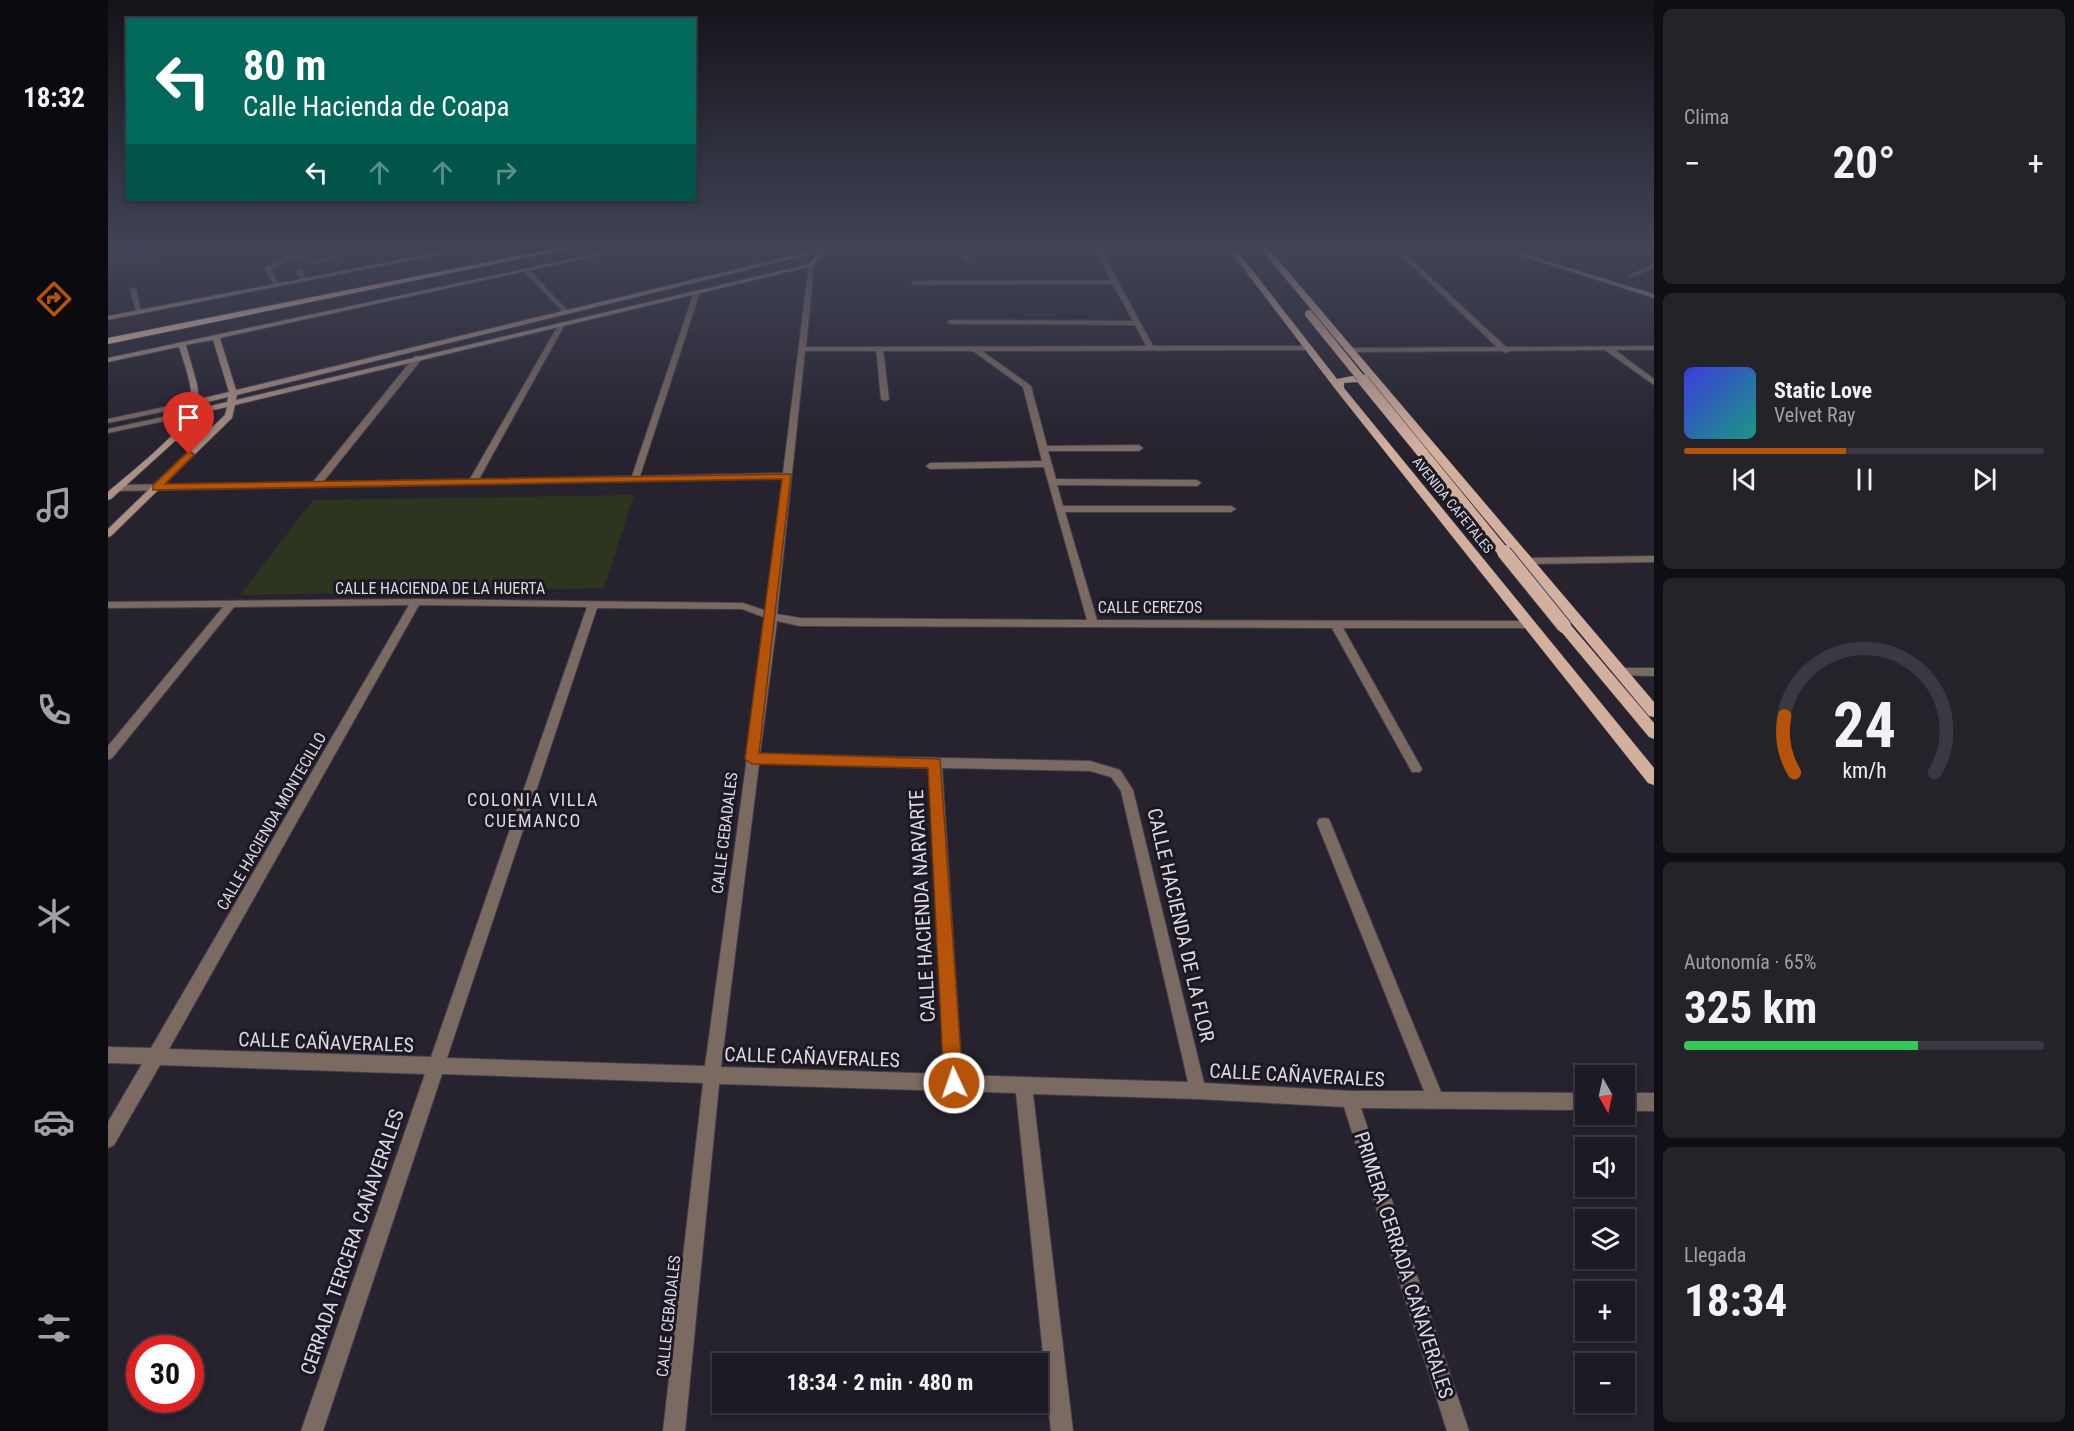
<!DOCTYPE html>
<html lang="es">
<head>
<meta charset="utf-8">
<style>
	body { margin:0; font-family:"Roboto Condensed",sans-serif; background:#25232a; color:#f1f3f6; height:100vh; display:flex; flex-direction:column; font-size:22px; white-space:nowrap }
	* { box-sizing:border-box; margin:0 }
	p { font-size:20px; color:#a0a1a5 }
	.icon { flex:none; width:33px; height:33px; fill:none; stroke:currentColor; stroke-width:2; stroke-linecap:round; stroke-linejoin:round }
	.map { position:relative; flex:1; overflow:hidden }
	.side { display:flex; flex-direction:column; gap:9px; padding:9px; background:#0f0e13; width:420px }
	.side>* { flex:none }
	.hud { position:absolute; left:18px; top:18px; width:570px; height:183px; border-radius:0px; box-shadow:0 3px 9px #0003,0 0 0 2px #3a3840; background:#00695c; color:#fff; overflow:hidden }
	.needle { width:39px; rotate:171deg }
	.fabs { position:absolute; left:1467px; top:1065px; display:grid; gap:12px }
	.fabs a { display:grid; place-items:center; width:60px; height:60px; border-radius:0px; background:#1c1a22; box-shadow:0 3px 9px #0003,0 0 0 2px #3a3840; font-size:30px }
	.speed { position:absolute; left:18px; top:1335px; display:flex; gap:12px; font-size:30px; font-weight:700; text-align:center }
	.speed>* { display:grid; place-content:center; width:78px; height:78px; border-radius:50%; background:#1c1a22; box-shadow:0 3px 9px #0003,0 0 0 2px #3a3840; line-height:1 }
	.speed .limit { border:9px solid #d22; background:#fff; color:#111 }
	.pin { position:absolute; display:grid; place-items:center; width:51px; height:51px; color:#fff; margin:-62px -26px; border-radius:50% 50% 50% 0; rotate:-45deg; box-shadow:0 0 6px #0007 }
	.pin .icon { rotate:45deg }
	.me { position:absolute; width:66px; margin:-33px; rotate:357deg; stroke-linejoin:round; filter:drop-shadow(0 0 4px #0008) }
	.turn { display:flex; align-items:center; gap:21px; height:126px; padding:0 18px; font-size:27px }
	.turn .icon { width:78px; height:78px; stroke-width:2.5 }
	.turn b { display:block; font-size:42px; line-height:51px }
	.lanes { display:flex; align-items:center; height:57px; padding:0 18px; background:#0003; justify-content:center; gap:30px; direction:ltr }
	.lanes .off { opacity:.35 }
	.big { font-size:45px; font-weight:700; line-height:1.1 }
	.side .tile { flex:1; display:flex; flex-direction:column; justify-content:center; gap:9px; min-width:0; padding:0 21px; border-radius:9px; background:#25232a }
	.side .dial { align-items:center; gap:0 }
	.dial svg { height:156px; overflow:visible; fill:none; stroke:#3a3840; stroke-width:7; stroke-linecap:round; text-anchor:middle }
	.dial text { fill:#f1f3f6; stroke:none }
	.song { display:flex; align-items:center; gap:18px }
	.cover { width:72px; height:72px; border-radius:9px; background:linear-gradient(135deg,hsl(240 70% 55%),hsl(170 70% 35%)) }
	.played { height:6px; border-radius:3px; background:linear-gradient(90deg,#b45309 45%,#3a3840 45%) }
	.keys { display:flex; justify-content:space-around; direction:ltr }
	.heat { display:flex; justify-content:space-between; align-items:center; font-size:33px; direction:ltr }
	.charge { height:9px; border-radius:4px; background:linear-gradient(90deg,#34c759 65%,#3a3840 0) }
	.trip { position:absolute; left:604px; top:1353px; width:336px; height:60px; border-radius:0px; background:#1c1a22; box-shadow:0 3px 9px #0003,0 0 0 2px #3a3840; font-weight:700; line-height:60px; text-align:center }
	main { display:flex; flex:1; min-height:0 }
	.menu { display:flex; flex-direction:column; width:108px; justify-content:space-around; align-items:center; background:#0b0a0e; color:#a0a1a5 }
	.menu .icon { width:42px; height:42px }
	.menu .selected { color:#b45309 }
	.menu b { font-size:27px; color:#f1f3f6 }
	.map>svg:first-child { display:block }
</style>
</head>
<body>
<main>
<nav class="menu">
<b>18:32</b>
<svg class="icon selected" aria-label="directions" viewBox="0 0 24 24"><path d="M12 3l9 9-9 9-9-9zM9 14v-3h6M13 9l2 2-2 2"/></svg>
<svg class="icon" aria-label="music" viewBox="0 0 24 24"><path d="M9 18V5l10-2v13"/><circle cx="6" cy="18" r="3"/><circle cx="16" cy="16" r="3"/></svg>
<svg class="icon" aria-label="phone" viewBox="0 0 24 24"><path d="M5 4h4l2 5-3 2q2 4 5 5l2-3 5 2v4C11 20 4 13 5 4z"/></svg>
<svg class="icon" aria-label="climate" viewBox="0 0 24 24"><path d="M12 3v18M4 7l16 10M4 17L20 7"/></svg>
<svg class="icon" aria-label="car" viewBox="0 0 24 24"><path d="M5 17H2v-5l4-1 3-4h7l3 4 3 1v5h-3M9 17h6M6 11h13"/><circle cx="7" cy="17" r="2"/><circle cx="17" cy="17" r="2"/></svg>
<svg class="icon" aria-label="filters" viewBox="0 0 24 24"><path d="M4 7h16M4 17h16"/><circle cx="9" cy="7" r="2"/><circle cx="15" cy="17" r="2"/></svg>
</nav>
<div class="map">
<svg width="1546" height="1431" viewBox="0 0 1546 1431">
	<rect width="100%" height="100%" fill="#26222e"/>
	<!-- green -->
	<path fill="#2d3521" d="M0 248H108L0 266Z
		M526 495 496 588 132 595 205 500Z"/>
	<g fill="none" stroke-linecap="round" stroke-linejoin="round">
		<!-- stream -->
		<path stroke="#2c4661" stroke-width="4.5" d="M0 259 66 248"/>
		<defs>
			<path id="lane" d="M228 248H240L187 258 163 269 171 286H167L156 268 184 255Z
				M307 248H311L316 258H312Z
				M228 256 230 259 205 264 202 262Z
				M192 269 195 271 198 281 193 280 189 271Z
				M25 287 28 289 33 313 28 312 22 289Z
				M768 347 775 349 781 399 777 401 773 399Z"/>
			<path id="street" d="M853 248H859L861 261 856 260Z
				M986 248H992L1045 346H1201L1205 348 1201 350 874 351 923 386 939 446 1031 445 1035 448 1031 451H940L948 479 1089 480 1093 483 1089 486 949 485 955 506H1123L1128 509 1123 512H957L989 620 1421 621 1426 625 1425 628H1235L1314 769 1312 772H1304L1224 628 692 626 669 621 652 754 982 761 1012 770 1025 790 1096 1083 1242 1091H1316L1209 823 1211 819 1216 818 1221 819 1333 1092 1478 1093V1110L1253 1108 1361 1431H1339L1236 1107 1090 1099 925 1094 965 1431H943L908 1093 611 1084 577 1431H555L595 1083 334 1074 215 1431H193L317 1074 52 1065 6 1145 0 1148V1122L34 1064 0 1063V1047L43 1048 301 605 126 607 4 758 0 760V746L115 607 0 608V602L308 599 635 603 659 611 675 479 9 491 4 488 9 485 205 482 307 356H310L314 358 313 360 215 482 362 479 451 324 454 322 457 324 371 479 524 476 586 292 589 290 592 292 532 476 675 473 701 264 706 265 698 347 1038 346 1027 325 842 324 839 322 842 320 1025 321 1005 284 806 285 803 283 806 281 1003 280ZM697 351H865L915 387 934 461 822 463 818 466 822 469 936 467 979 620 692 618 669 614ZM311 605 479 607 323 1057 61 1049ZM489 608 634 609 658 618 597 1066 339 1058ZM651 764 821 768 837 1074 613 1067ZM834 768 982 771 1003 777 1013 791 1080 1082 854 1075Z
				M1285 248H1291L1398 347 1546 346V350H1507L1546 379V385L1497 350 1402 351 1398 353 1394 351 1240 352 1239 350 1243 348 1389 347Z
				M1528 248 1546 250V254L1529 249Z
				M1546 264V268L1524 277 1519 276Z
				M416 269H420L461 312V314H457L416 271Z
				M89 400 93 402 92 404 0 423V419Z
				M87 410H90V414L0 433V429Z
				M1546 556V562L1421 564 1416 561 1421 558Z
				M1513 668H1546V676L1509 675 1507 672 1509 669Z
				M1516 1093H1546V1111H1516Z"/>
			<path id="secondary" d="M354 248H364L0 320V316Z
				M514 248H523L112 338 128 390 716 248H722L705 266 127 405 124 418 3 536 0 537V529L91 441H67L3 499 0 500V492C17 477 78 429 82 411 87 389 77 367 71 347L0 362V358ZM712 252 701 264 128 400 129 395ZM105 340 121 392 91 399 89 384 78 345ZM120 397 119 402 90 409 91 404ZM119 407 117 415 96 435H72L85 424 89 414Z
				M1388 248H1396L1546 294V298Z"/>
			<path id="primary" d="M1120 248H1127L1229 379 1244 376 1261 379 1152 248H1160L1546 702V717L1541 716 1267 387 1248 382 1236 383V388L1546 768V785L1540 783 1228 390Z
				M1456 622 1461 623 1546 723V739L1541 737 1451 629 1449 626Z"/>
			<path id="highway" d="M449 248H464L0 344V338Z"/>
		</defs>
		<!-- lane casing -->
		<use href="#lane" stroke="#433f4b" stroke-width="2"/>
		<!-- street casing -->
		<use href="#street" stroke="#433f4b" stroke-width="2"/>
		<!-- secondary casing -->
		<use href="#secondary" stroke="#433f4b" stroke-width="2"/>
		<!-- primary casing -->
		<use href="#primary" stroke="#433f4b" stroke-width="1"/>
		<!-- highway casing -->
		<use href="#highway" stroke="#433f4b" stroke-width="2"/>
		<!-- lane -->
		<use href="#lane" fill="#7b6a62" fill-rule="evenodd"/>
		<!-- street -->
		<use href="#street" fill="#7b6a62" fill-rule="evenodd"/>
		<!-- secondary -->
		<use href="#secondary" fill="#ad9184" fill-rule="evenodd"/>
		<!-- primary -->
		<use href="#primary" fill="#d3af9e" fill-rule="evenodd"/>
		<!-- highway -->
		<use href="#highway" fill="#f6cab7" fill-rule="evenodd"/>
		<defs>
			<path id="primary-bridge-far2" d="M1201 314 1256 382"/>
			<path id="primary-bridge-far1" d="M1255 380 1397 554"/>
			<path id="primary-bridge" d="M1396 552 1456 626"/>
		</defs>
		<!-- primary-bridge-far2 casing -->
		<use href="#primary-bridge-far2" stroke="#433f4b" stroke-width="9" stroke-linecap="butt"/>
		<!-- primary-bridge-far1 casing -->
		<use href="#primary-bridge-far1" stroke="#433f4b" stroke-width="12" stroke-linecap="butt"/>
		<!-- primary-bridge casing -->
		<use href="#primary-bridge" stroke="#433f4b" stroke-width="16" stroke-linecap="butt"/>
		<!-- primary-bridge-far2 -->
		<use href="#primary-bridge-far2" stroke="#d3af9e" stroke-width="8"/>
		<!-- primary-bridge-far1 -->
		<use href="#primary-bridge-far1" stroke="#d3af9e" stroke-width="11"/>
		<!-- primary-bridge -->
		<use href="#primary-bridge" stroke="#d3af9e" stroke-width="14"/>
	</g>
	<!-- sky -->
	<linearGradient id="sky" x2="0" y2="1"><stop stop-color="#151319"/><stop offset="0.55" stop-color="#414457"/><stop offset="1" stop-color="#414457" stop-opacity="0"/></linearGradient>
	<rect width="1546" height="448" fill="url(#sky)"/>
	<!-- route -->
	<path fill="#b45309" stroke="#753606" stroke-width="1.5" d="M81 451 86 454 85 456 57 484 683 474 651 753 832 759 855 1083 853 1089 846 1092 839 1089 836 1083 820 768 644 764 637 759 674 479 45 490V485Z"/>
	<g text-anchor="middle" stroke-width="6" stroke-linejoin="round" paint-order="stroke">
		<!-- far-street labels -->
		<g font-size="14" fill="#dcdae2" stroke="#1c1924">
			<text transform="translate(1345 505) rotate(51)" y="5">AVENIDA CAFETALES</text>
		</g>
		<!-- street labels -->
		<g font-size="16" fill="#dcdae2" stroke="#1c1924">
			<text x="332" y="594">CALLE HACIENDA DE LA HUERTA</text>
			<text x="1042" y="613">CALLE CEREZOS</text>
			<text transform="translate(163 821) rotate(-60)" y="6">CALLE HACIENDA MONTECILLO</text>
			<text transform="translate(616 833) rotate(-83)" y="6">CALLE CEBADALES</text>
			<text transform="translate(560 1316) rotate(-84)" y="6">CALLE CEBADALES</text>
		</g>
		<!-- neighbourhood labels -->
		<g font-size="18" letter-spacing="1.5" fill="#dcdae2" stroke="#1c1924">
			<text x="425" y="806">COLONIA VILLA<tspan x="425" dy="21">CUEMANCO</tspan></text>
		</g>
		<!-- near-street labels -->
		<g font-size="20" fill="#dcdae2" stroke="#1c1924">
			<text transform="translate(814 906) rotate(-93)" y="7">CALLE HACIENDA NARVARTE</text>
			<text transform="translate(1073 925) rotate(77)" y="7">CALLE HACIENDA DE LA FLOR</text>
			<text transform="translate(218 1042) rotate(2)" y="7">CALLE CAÑAVERALES</text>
			<text transform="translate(704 1057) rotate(2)" y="7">CALLE CAÑAVERALES</text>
			<text transform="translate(1189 1075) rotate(3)" y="7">CALLE CAÑAVERALES</text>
			<text transform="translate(244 1242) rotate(-71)" y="7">CERRADA TERCERA CAÑAVERALES</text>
			<text transform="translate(1296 1265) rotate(72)" y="7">PRIMERA CERRADA CAÑAVERALES</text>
		</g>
	</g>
</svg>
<div class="fabs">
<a><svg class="needle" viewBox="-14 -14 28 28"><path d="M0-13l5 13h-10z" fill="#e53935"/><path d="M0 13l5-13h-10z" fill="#a0a1a5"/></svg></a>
<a><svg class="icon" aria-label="sound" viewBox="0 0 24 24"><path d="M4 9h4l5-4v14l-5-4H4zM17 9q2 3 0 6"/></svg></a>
<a><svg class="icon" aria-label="layers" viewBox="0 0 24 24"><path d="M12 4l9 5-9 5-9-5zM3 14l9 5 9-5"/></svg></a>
<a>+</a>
<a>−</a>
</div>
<div class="speed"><div class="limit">30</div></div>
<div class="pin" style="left:81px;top:454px;background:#d93025"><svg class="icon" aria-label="arrive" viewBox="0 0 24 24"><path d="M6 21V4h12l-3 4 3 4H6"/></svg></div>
<svg class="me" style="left:846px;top:1083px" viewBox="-20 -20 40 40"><circle r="17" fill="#b45309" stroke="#fff" stroke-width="3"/><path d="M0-11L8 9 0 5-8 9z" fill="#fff"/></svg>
<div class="trip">18:34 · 2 min · 480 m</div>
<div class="hud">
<div class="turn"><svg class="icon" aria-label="left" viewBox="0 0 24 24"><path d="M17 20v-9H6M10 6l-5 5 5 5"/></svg><div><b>80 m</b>Calle Hacienda de Coapa</div></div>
<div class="lanes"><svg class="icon" aria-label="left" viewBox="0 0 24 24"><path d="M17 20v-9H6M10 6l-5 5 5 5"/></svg><svg class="icon off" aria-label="ahead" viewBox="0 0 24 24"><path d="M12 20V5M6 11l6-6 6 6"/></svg><svg class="icon off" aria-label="ahead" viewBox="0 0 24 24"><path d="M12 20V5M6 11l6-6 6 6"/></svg><svg class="icon off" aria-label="right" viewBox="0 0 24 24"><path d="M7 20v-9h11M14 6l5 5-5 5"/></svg></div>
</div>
</div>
<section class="side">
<div class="tile"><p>Clima</p>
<div class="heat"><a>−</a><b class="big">20°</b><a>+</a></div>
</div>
<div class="tile">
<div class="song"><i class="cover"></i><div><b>Static Love</b><p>Velvet Ray</p></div></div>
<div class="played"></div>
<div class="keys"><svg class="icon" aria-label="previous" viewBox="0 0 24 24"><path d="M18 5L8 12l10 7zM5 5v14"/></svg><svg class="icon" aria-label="pause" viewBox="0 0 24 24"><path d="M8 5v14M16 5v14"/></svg><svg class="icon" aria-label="next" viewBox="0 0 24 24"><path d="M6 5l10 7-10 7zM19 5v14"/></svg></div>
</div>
<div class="tile dial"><svg viewBox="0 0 100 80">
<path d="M14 69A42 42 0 1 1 86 69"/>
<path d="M14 69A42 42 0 0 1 9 40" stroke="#b45309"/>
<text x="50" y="56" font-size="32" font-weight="700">24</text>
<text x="50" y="72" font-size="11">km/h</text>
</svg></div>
<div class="tile"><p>Autonomía · 65%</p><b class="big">325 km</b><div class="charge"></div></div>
<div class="tile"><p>Llegada</p><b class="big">18:34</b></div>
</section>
</main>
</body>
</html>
